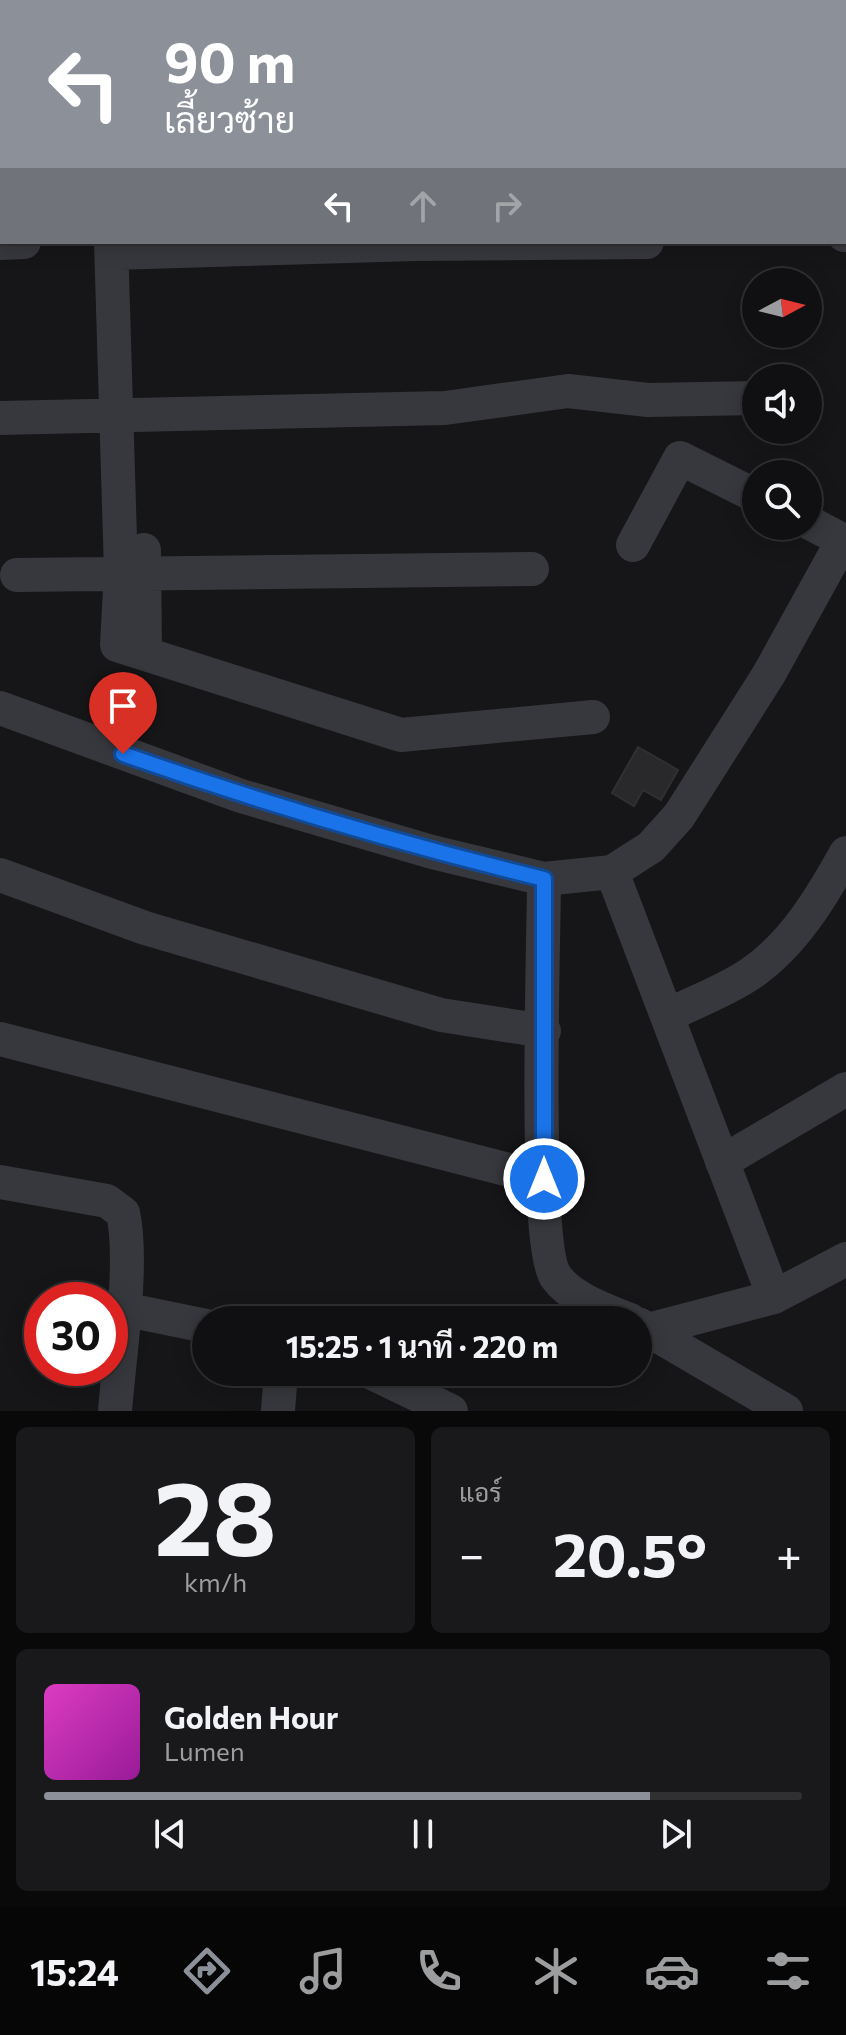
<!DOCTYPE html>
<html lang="th">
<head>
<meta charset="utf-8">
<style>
	body { margin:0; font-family:Commissioner,Sarabun,sans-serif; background:#19191b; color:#f1f3f6; height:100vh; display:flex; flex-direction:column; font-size:30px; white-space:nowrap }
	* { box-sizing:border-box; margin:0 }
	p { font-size:26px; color:#9c9d9f }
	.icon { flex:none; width:44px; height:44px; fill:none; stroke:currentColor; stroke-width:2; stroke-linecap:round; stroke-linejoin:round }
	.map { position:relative; height:1411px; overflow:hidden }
	.sheet { display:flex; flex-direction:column; gap:16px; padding:16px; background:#09090a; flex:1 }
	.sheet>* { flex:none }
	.hud { position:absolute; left:0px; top:0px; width:846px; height:244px; box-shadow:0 4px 20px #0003,0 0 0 2px #303032; background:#8c9099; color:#fff; overflow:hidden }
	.needle { width:52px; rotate:83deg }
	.controls { position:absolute; left:742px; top:268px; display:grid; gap:16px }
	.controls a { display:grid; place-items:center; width:80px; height:80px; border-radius:50%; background:#101012; box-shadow:0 4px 20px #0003,0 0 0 2px #303032; font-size:40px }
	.speed { position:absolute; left:24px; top:1282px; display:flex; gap:16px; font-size:40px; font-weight:700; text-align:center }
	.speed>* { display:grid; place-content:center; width:104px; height:104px; border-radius:50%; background:#101012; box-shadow:0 4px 20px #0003,0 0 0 2px #303032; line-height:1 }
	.speed .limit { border:12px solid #d22; background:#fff; color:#111 }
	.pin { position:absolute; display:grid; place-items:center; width:68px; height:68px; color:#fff; margin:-82px -34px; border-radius:50% 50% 50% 0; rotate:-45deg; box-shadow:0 0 8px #0007 }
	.pin .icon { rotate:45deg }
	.me { position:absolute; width:88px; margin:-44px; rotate:0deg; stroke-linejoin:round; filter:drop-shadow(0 0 6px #0008) }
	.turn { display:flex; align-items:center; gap:28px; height:168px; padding:0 32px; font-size:36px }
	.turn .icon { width:104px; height:104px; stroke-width:2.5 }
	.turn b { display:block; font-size:56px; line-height:68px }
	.lanes { display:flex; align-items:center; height:76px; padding:0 32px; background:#0003; justify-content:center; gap:40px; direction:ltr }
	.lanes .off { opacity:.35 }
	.big { font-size:60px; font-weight:700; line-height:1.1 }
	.sheet .tile { flex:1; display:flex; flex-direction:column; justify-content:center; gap:12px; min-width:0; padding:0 28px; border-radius:12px; background:#19191b }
	.sheet .dial { align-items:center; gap:0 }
	.dial b { font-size:104px; line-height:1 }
	.song { display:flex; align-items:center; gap:24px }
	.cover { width:96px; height:96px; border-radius:12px; background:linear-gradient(135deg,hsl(310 70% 55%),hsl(300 70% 35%)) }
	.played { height:8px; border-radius:4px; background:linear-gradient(90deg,#8c9099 80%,#303032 80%) }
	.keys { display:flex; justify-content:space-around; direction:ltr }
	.heat { display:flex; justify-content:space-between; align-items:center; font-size:44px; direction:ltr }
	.sheet .tiles { flex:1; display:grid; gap:16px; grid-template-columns:1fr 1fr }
	.tile:last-child { grid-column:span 2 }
	.trip { position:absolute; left:192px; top:1306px; width:460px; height:80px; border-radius:40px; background:#101012; box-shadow:0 4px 20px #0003,0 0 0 2px #303032; font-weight:700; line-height:80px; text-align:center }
	.tabs { display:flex; height:128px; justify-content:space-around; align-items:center; background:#060607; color:#9c9d9f }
	.tabs .icon { width:56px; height:56px }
	.tabs .active { color:#8c9099 }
	.tabs b { font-size:36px; color:#f1f3f6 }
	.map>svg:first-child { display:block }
</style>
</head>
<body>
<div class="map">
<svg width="846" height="1411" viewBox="0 0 846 1411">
	<rect width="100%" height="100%" fill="#161618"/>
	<!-- building -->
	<path fill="#29292c" stroke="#303034" stroke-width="2" d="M638 747 678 770 661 800 643 790 634 806 612 793Z"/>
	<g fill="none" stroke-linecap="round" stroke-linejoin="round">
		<!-- minor -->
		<path stroke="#37383d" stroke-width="34" d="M103 0V2
			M135 0V2
			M0 82H2
			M844 235H846
			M111 242 121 571 117 645 401 735 593 717
			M0 243 24 242
			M112 253 416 244 647 242
			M0 418 445 408 568 391 648 400 756 398
			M808 522 846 542
			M633 545 680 458 756 496
			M144 550 145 653
			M17 575 532 569
			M0 708 241 796 432 852 544 879 612 872 651 847 679 816 769 674 843 540
			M612 872 774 1297
			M0 875 145 928 441 1015 544 1031
			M544 879C544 938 533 1245 556 1277 572 1299 606 1310 630 1320
			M667 1016C694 1002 725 991 750 974 793 945 821 898 846 853
			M0 1039 544 1179
			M722 1162 846 1089
			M0 1182 107 1201 123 1213C134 1263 119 1358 115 1411
			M123 1309 206 1326
			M638 1324 786 1411
			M652 1329 774 1297 846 1259
			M370 1372 451 1411
			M278 1411 281 1372"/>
	</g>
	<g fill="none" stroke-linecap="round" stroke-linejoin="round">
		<defs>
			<path id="route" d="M123 754C262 803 401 844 544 879V1179"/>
		</defs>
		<!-- route casing -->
		<use href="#route" stroke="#114b97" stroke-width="20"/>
		<!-- route -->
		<use href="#route" stroke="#1a73e8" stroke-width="14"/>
	</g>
</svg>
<div class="controls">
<a><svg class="needle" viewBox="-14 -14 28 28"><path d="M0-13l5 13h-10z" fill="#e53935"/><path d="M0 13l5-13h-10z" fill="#9c9d9f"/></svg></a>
<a><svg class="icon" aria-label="sound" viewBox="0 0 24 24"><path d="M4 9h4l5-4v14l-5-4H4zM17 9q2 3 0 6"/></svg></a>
<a><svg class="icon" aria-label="search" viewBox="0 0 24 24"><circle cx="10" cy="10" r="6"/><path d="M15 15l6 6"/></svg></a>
</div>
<div class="speed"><div class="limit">30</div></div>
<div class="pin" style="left:123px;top:754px;background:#d93025"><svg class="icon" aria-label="arrive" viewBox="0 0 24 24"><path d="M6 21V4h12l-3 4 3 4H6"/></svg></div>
<svg class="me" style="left:544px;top:1179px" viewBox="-20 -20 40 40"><circle r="17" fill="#1a73e8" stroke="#fff" stroke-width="3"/><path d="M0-11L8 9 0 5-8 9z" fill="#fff"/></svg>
<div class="trip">15:25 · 1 นาที · 220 m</div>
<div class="hud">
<div class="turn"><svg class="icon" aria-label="left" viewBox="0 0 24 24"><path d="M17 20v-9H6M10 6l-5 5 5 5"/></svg><div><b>90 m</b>เลี้ยวซ้าย</div></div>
<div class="lanes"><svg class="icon" aria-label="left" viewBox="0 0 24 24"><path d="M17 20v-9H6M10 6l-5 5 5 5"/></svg><svg class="icon off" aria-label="ahead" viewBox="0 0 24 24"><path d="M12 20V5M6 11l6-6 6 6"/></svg><svg class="icon off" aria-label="right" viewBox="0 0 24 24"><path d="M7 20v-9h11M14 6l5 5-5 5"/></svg></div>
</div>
</div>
<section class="sheet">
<div class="tiles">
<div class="tile dial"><b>28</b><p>km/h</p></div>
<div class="tile"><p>แอร์</p>
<div class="heat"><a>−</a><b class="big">20.5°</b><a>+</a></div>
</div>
<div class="tile">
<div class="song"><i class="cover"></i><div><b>Golden Hour</b><p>Lumen</p></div></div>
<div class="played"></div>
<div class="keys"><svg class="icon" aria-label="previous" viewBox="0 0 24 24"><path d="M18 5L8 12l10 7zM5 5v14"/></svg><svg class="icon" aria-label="pause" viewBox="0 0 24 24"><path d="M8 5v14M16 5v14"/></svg><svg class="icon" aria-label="next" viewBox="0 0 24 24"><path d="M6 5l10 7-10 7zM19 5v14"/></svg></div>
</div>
</div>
</section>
<nav class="tabs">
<b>15:24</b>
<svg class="icon active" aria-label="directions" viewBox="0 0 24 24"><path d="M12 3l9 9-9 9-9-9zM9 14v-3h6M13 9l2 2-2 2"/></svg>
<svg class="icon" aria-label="music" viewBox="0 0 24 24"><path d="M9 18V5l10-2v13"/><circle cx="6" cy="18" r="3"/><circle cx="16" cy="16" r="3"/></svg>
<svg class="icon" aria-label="phone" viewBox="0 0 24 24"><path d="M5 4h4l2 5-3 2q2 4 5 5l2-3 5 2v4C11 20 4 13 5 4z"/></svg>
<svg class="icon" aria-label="climate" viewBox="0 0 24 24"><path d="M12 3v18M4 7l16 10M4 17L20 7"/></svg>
<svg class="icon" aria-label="car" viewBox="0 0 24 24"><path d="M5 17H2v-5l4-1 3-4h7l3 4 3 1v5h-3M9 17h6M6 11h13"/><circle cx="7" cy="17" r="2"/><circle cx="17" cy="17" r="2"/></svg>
<svg class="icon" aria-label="filters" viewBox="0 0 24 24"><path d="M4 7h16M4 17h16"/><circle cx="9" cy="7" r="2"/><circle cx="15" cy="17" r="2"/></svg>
</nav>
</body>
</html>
